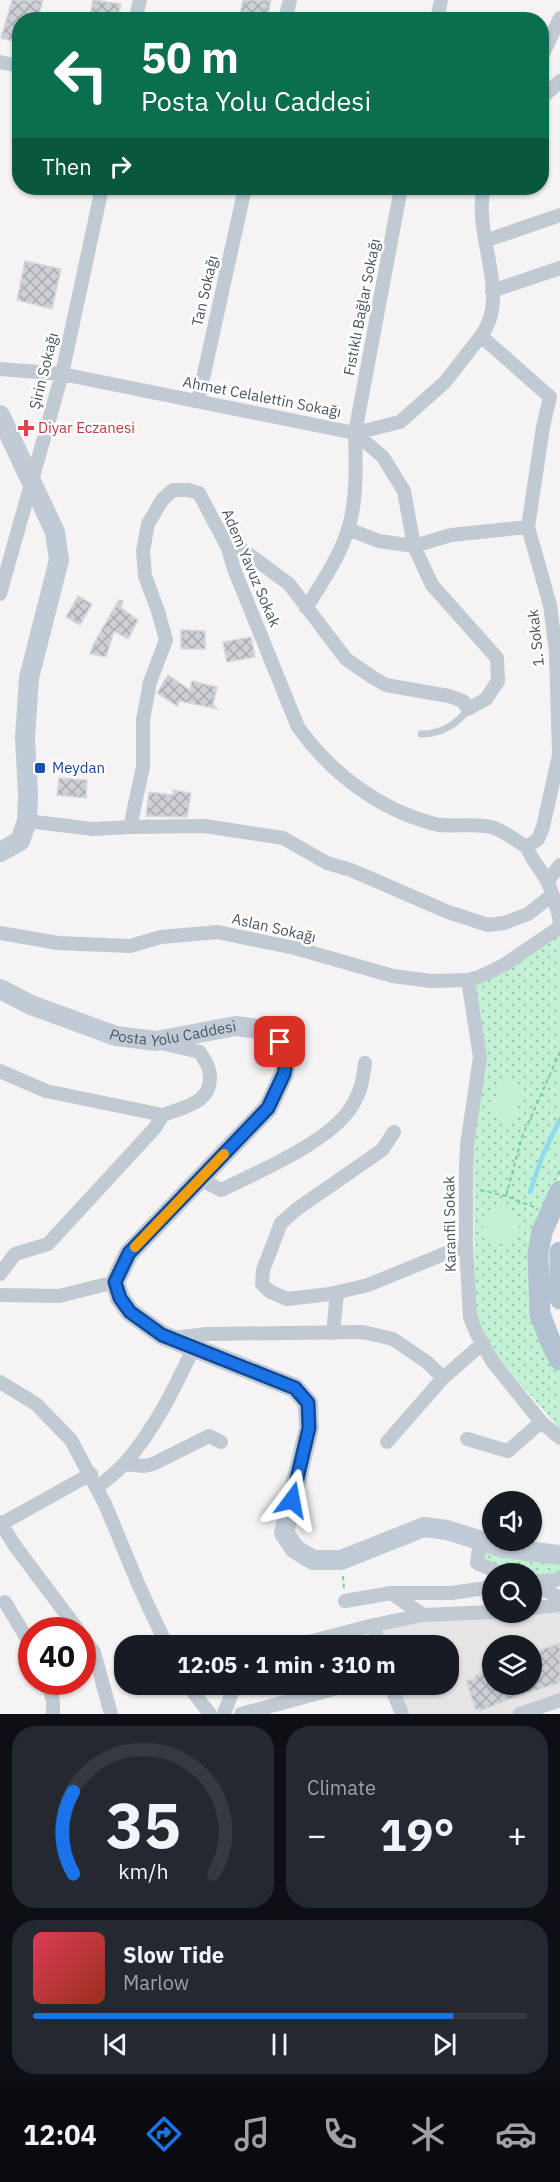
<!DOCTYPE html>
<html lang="en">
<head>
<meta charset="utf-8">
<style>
	body { margin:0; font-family:"IBM Plex Sans",sans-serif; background:#242831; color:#f1f3f6; height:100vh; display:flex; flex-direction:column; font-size:22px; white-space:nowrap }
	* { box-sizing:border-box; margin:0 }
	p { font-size:20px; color:#9ea1a6 }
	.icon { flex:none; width:33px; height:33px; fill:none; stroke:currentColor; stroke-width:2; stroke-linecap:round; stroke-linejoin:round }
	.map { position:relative; height:1714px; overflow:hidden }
	.drawer { display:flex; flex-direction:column; gap:12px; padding:12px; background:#0d0f14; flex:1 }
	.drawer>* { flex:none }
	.guide { position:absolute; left:12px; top:12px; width:537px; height:183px; border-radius:24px; box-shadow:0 2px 4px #0004; background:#0b6e4f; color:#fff; overflow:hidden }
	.controls { position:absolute; left:482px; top:1491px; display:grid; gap:12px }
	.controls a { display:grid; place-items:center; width:60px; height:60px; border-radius:50%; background:#171b24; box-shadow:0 2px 4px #0004; font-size:30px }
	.speed { position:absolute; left:18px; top:1617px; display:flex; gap:12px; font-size:30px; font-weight:700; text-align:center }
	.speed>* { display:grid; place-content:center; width:78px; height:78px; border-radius:50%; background:#171b24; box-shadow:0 2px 4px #0004; line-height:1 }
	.speed .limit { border:9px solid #d22; background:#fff; color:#111 }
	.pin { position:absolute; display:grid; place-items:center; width:51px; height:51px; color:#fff; margin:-26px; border-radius:12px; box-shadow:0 3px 9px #0006 }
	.me { position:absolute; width:66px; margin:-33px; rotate:13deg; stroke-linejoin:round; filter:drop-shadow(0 0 4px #0008) }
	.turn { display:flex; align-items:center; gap:21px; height:126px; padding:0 30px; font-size:27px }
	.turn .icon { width:78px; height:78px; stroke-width:2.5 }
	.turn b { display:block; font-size:42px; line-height:51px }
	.then { display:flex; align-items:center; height:57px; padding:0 30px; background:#0003; gap:12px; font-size:22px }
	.big { font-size:45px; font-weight:700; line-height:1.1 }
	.drawer .card { flex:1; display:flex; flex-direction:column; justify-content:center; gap:9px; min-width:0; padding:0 21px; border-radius:24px; background:#242831 }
	.drawer .dial { align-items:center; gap:0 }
	.dial svg { height:156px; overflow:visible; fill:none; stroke:#363941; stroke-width:7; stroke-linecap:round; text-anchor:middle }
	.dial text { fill:#f1f3f6; stroke:none }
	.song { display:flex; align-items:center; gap:18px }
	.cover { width:72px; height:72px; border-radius:9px; background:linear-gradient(135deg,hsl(350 70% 55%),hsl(10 70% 35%)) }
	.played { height:6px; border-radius:3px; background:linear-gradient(90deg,#1a73e8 85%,#363941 85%) }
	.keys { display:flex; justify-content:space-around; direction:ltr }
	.heat { display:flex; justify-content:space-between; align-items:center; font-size:33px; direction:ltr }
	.drawer .tiles { flex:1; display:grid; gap:12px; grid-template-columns:1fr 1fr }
	.card:last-child { grid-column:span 2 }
	.trip { position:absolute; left:114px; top:1635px; width:345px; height:60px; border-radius:24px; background:#171b24; box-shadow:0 2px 4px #0004; font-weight:700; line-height:60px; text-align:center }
	.tab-bar { display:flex; height:96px; justify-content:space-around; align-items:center; background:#090b0e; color:#9ea1a6 }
	.tab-bar .icon { width:42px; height:42px }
	.tab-bar .on { color:#1a73e8 }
	.tab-bar b { font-size:27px; color:#f1f3f6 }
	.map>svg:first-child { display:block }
</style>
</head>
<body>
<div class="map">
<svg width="560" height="1714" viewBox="0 0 560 1714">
	<defs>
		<pattern id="park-dots" width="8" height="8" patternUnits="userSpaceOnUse" patternTransform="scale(1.5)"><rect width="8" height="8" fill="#c3f1d5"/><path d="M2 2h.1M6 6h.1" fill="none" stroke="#a0c6b0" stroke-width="1.8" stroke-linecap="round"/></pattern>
		<pattern id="building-cross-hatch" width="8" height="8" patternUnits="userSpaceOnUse" patternTransform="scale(1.5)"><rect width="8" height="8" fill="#cdcfd5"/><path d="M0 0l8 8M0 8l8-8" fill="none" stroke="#a8abb0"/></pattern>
	</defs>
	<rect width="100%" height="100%" fill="#f5f3f3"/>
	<!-- education -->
	<path fill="#e6e4e5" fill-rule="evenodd" d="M560 1608V1697L511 1714H406L394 1685 448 1684V1646L382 1645 377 1627 423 1618 487 1616ZM492 1646H531V1684H492Z"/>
	<!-- park -->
	<path fill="url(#park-dots)" d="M560 930V1175L546 1208 548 1352 560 1372V1429L490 1349 475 1313 473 1152 474 1137 473 983Z
		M483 1548 560 1560V1574L531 1577V1574L515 1573 480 1562Z"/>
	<!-- pitch -->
	<path fill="#c3f1d5" d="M501 1080 523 1087 512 1122 490 1115Z
		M483 1226a18 18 0 1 1 36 0a18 18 0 1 1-36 0Z"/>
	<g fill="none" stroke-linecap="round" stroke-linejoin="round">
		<!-- stream -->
		<path stroke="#90daee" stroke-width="4.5" d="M530 1192 542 1157 560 1119"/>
	</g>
	<!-- building -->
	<path fill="url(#building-cross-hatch)" stroke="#d7d9de" stroke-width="1.5" d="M12 0H43L37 20H20V43L1 38Z
		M93 0 121 4 117 20H89Z
		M243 0H271L267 20H239Z
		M25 261 61 269 52 309 17 300Z
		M78 596 92 604 80 625 66 617Z
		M119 600 123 601 121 608 138 620 128 639 114 631 106 657 90 654 94 643Z
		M181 630 205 631V649H181Z
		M251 637 255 657 227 662 223 642Z
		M168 675 190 690 192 681 217 687 213 705 217 709 180 701 177 706 157 693Z
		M59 778 87 780 86 798 57 795Z
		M173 790 191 793 187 817 146 816 149 792 173 795Z
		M560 1643V1683L520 1695 480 1711 479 1709 476 1710 466 1681 476 1678 475 1675 492 1670V1684H531V1653Z"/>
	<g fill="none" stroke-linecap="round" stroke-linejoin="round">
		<!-- path -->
		<path stroke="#7ad0a6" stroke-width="2" stroke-dasharray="4.5 3" stroke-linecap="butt" d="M558 1175 560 1169
			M480 1190 506 1196 534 1207
			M506 1196 522 1137 560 1052
			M343 1576 344 1589"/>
		<!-- lane -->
		<path stroke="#c1cad2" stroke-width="7" d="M421 734C440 734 457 725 468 709"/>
		<!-- street -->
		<path stroke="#c1cad2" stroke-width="14" d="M135 20 140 0
			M285 20 290 0
			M437 20 441 0
			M542 56 560 18
			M0 62 20 66
			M542 98 560 81
			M485 241 560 215
			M492 291 560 268
			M481 336C512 296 472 234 484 188
			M0 369 62 374 355 433 383 457 404 491 414 546 432 585 497 658 498 681 486 699 468 709 463 701 449 696 386 685 372 677 346 659 289 584 240 548H228
			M198 401 245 188
			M355 433 400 422 445 382 481 336 550 397
			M348 529 379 541 414 546 451 535 528 527
			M0 594 62 374 102 188
			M306 608C319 587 334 566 343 543 358 509 356 469 355 433L401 188
			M27 821 93 829 131 827
			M527 847 538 839 543 827 559 755 556 652 550 605 528 527 543 427 550 397
			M548 881 560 865
			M552 895 528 914 504 923 488 925 448 912 351 870 327 863 283 838 205 826 131 827 133 813 143 767V720L150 682 166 640 158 611 145 576 143 551 148 524 162 500 173 490H188L199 493 228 548 234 569 298 727C330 772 377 808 431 823 449 829 471 822 491 827 503 830 516 841 527 847 531 860 540 868 546 879 553 891 556 907 560 920
			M0 933 58 943 130 946 161 937 217 932 295 948 393 976 431 981 468 980 479 977 504 965 557 929 560 922
			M468 980 480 1057 467 1145 466 1169V1245L470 1317 476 1332 492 1361 541 1422 560 1438
			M161 1043 200 1052C202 1057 208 1064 209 1070 216 1102 185 1107 163 1115
			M0 1071 46 1091 163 1115 154 1129 48 1244 15 1254 0 1274
			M394 1132 382 1150 297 1209 281 1223 263 1270 262 1284 269 1291 287 1299 330 1294 368 1285 466 1245
			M200 1179 221 1190C259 1172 331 1141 352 1106 361 1092 363 1079 365 1063
			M0 1295 59 1296 115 1282
			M333 1333 337 1293
			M173 1338 207 1334 363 1332 393 1339 428 1363 443 1378 482 1344
			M0 1382 36 1404 71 1440 105 1504 139 1586 167 1646
			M467 1439 508 1451 541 1422
			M387 1442 443 1378
			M124 1464 144 1466 153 1464 209 1436 221 1442
			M97 1488C106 1480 117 1472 125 1463 155 1429 175 1387 194 1347
			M0 1522 15 1546 78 1630
			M1 1524 91 1474
			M480 1541 477 1563 503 1574
			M531 1582 556 1580 560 1577
			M531 1583 560 1598
			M391 1593 423 1615
			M345 1601 391 1593H452L492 1587
			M5 1602 32 1647
			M531 1608 560 1605
			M374 1625 423 1615 492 1612
			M82 1636 94 1652 111 1714
			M293 1646 374 1625 379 1646
			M48 1682 53 1702V1714
			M187 1684 210 1714
			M390 1684 402 1714
			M224 1714 235 1684
			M241 1714 352 1684
			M520 1714 560 1700"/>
		<!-- secondary -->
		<g stroke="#c1cbd6" stroke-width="20">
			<path d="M0 415 55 532 59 560 29 678 25 738 28 795 27 821 20 841 0 852"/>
			<path id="s1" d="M0 989 31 1005 116 1036 156 1041 236 1026 259 1029 272 1033 280 1042 287 1058 284 1074 268 1108 129 1253 115 1282 120 1298 130 1312 162 1335 295 1388 308 1403 309 1428 284 1533 295 1549 313 1560H341L424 1527 447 1530 504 1548 560 1555"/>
		</g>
		<!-- primary -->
		<path stroke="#b3c2d1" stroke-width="21" d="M560 1191 542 1232 538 1253 540 1314 551 1343 560 1360
			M560 1252V1299"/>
	</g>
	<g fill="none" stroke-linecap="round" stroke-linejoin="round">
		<defs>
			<path id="route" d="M280 1042 287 1058 284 1074 268 1108 129 1253 115 1282 120 1298 130 1312 162 1335 295 1388 308 1403 309 1428 292 1500"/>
		</defs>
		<!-- route casing -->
		<use href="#route" stroke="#114b97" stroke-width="15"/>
		<!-- route -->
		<use href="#route" stroke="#1a73e8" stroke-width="10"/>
		<!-- slow -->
		<path stroke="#f59e0b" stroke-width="10" d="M135 1247 224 1154"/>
	</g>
	<!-- markers -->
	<path fill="#e0444e" stroke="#fff" stroke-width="2" d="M23 419h6v6h6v6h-6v6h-6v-6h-6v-6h6z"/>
	<rect fill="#1a4fb4" stroke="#fff" stroke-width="2" x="34" y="762" width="12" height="12" rx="3"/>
	<g text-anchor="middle" stroke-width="5" stroke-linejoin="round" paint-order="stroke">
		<!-- street labels -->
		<g font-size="15" fill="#4a5661" stroke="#fff">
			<text transform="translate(205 291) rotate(-77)" y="5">Tan Sokağı</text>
			<text transform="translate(362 307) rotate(-79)" y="5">Fıstıklı Bağlar Sokağı</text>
			<text transform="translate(44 371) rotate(-76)" y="5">Şirin Sokağı</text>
			<text transform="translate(262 397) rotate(11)" y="5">Ahmet Celalettin Sokağı</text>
			<text transform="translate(251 568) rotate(67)" y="5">Adem Yavuz Sokak</text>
			<text transform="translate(536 638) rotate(-96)" y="5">1. Sokak</text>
			<text transform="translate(274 928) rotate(13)" y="5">Aslan Sokağı</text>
			<text dy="5" stroke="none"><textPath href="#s1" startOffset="183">Posta Yolu Caddesi</textPath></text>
			<text transform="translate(450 1224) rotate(-91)" y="5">Karanfil Sokak</text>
		</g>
		<!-- health labels -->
		<g font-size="15" fill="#be3a42" stroke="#fff" text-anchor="start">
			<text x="38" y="433">Diyar Eczanesi</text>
		</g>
		<!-- transit labels -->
		<g font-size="15" fill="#164399" stroke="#fff" text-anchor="start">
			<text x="52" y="773">Meydan</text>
		</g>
	</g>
</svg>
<div class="controls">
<a><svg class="icon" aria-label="sound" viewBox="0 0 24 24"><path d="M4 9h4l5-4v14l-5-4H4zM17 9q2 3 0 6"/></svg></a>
<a><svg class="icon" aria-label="search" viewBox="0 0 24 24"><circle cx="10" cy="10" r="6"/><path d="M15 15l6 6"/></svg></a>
<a><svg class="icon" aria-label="layers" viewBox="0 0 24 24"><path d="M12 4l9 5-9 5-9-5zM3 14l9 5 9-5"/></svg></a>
</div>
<div class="speed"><div class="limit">40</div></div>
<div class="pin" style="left:280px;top:1042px;background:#d93025"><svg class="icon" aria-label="arrive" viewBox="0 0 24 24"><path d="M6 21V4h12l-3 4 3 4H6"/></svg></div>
<svg class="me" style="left:292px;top:1500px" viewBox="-20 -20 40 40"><path d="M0-17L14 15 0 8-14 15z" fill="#1a73e8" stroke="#fff" stroke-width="4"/></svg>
<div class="trip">12:05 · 1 min · 310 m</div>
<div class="guide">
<div class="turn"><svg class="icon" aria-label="left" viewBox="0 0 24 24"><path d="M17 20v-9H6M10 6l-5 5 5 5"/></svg><div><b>50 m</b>Posta Yolu Caddesi</div></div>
<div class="then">Then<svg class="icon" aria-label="right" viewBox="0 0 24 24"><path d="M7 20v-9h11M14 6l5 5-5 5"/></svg></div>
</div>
</div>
<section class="drawer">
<div class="tiles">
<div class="card dial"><svg viewBox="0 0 100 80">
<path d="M14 69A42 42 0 1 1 86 69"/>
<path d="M14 69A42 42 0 0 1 14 27" stroke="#1a73e8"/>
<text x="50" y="56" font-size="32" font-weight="700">35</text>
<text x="50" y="72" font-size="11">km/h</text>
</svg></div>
<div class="card"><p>Climate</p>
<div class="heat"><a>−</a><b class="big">19°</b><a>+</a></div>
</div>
<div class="card">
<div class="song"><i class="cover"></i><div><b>Slow Tide</b><p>Marlow</p></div></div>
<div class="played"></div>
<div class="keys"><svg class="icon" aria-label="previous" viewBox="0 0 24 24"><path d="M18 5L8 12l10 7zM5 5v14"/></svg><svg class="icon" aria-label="pause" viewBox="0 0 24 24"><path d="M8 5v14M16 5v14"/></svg><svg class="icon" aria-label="next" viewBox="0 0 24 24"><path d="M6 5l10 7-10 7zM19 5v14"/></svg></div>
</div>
</div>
</section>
<nav class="tab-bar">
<b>12:04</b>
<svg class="icon on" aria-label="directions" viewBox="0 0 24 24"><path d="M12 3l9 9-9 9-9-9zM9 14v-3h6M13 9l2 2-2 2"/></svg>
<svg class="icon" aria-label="music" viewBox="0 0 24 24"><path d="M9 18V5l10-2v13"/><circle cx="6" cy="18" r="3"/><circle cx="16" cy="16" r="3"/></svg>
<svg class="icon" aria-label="phone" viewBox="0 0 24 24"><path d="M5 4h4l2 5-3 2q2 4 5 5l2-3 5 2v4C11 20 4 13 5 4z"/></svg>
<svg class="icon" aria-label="climate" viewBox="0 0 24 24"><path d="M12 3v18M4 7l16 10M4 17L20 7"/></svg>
<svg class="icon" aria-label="car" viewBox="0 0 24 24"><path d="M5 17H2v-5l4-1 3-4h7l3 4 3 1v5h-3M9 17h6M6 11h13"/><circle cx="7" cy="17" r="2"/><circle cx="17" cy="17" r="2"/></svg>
</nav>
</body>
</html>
